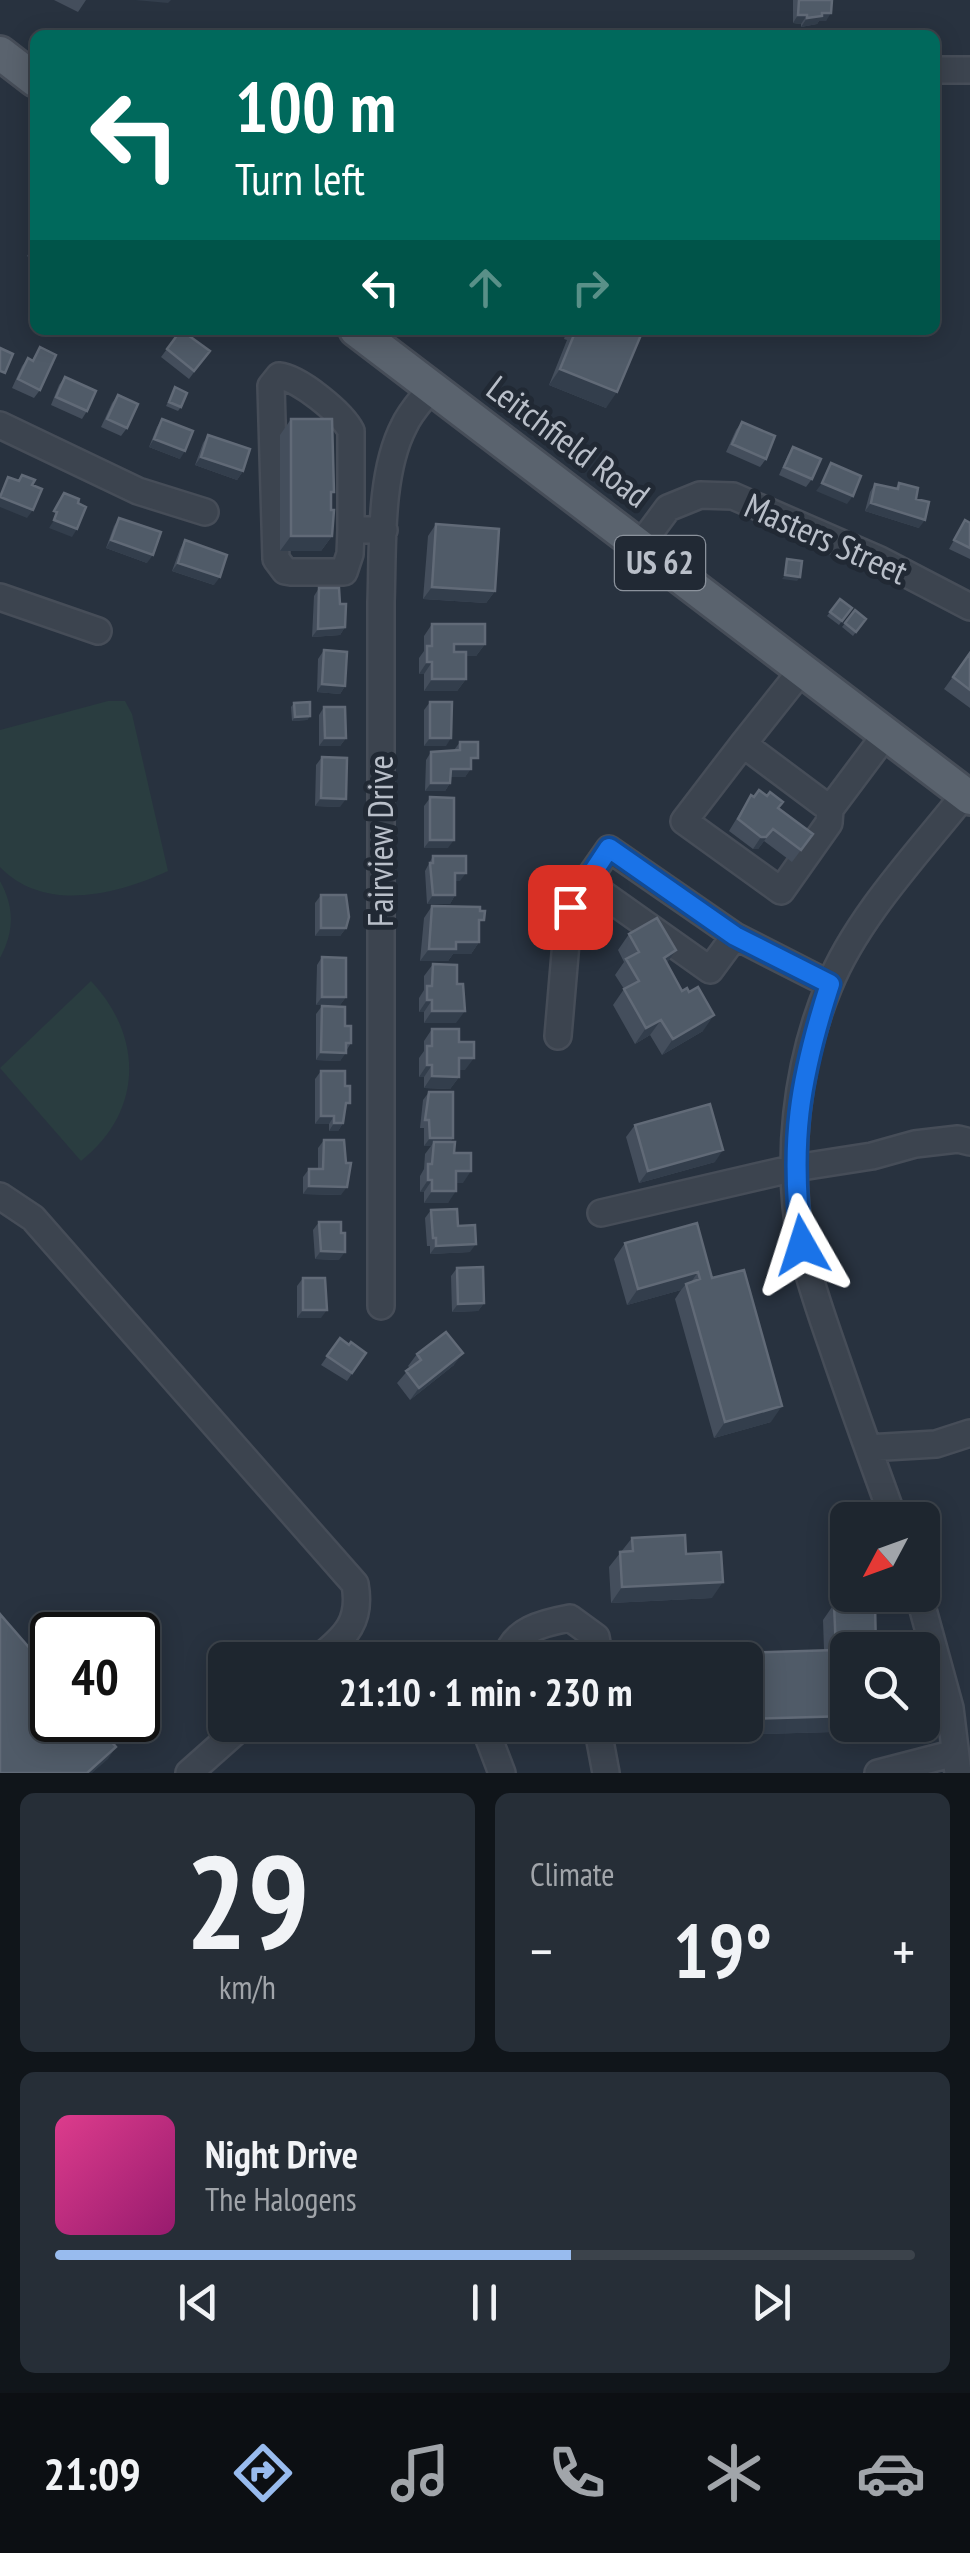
<!DOCTYPE html>
<html lang="en">
<head>
<meta charset="utf-8">
<style>
	body { margin:0; font-family:"PT Sans Narrow",sans-serif; background:#262e37; color:#f1f3f6; height:100vh; display:flex; flex-direction:column; font-size:38px; white-space:nowrap }
	* { box-sizing:border-box; margin:0 }
	p { font-size:32px; color:#a1a5aa }
	.icon { flex:none; width:55px; height:55px; fill:none; stroke:currentColor; stroke-width:2; stroke-linecap:round; stroke-linejoin:round }
	.map { position:relative; height:1773px; overflow:hidden }
	.side { display:flex; flex-direction:column; gap:20px; padding:20px; background:#10151a; flex:1 }
	.side>* { flex:none }
	.top-card { position:absolute; left:30px; top:30px; width:910px; height:305px; border-radius:15px; box-shadow:0 5px 25px #0003,0 0 0 2px #3c434b; background:#00695c; color:#fff; overflow:hidden }
	.needle { width:65px; rotate:229deg }
	.fabs { position:absolute; left:830px; top:1502px; display:grid; gap:20px }
	.fabs a { display:grid; place-items:center; width:110px; height:110px; border-radius:15px; background:#1e262f; box-shadow:0 5px 25px #0003,0 0 0 2px #3c434b; font-size:50px }
	.speed { position:absolute; left:30px; top:1612px; display:flex; gap:20px; font-size:50px; font-weight:700; text-align:center }
	.speed>* { display:grid; place-content:center; width:130px; height:130px; border-radius:50%; background:#1e262f; box-shadow:0 5px 25px #0003,0 0 0 2px #3c434b; line-height:1 }
	.speed .limit { border:5px solid #111; border-radius:15px; background:#fff; color:#111 }
	.pin { position:absolute; display:grid; place-items:center; width:85px; height:85px; color:#fff; margin:-42px; border-radius:20px; box-shadow:0 5px 15px #0006 }
	.me { position:absolute; width:110px; margin:-55px; rotate:354deg; stroke-linejoin:round; filter:drop-shadow(0 0 8px #0008) }
	.turn { display:flex; align-items:center; gap:35px; height:210px; padding:0 40px; font-size:45px }
	.turn .icon { width:130px; height:130px; stroke-width:2.5 }
	.turn b { display:block; font-size:70px; line-height:85px }
	.lanes { display:flex; align-items:center; height:95px; padding:0 40px; background:#0003; justify-content:center; gap:50px; direction:ltr }
	.lanes .off { opacity:.35 }
	.big { font-size:75px; font-weight:800; line-height:1.1 }
	.side .card { flex:1; display:flex; flex-direction:column; justify-content:center; gap:15px; min-width:0; padding:0 35px; border-radius:15px; background:#262e37 }
	.side .dial { align-items:center; gap:0 }
	.dial b { font-size:130px; line-height:1 }
	.song { display:flex; align-items:center; gap:30px }
	.cover { width:120px; height:120px; border-radius:15px; background:linear-gradient(135deg,hsl(330 70% 55%),hsl(320 70% 35%)) }
	.played { height:10px; border-radius:5px; background:linear-gradient(90deg,#98bbee 60%,#3c434b 60%) }
	.keys { display:flex; justify-content:space-around; direction:ltr }
	.heat { display:flex; justify-content:space-between; align-items:center; font-size:55px; direction:ltr }
	.side .tiles { flex:1; display:grid; gap:20px; grid-template-columns:1fr 1fr }
	.card:last-child { grid-column:span 2 }
	.trip { position:absolute; left:208px; top:1642px; width:555px; height:100px; border-radius:15px; background:#1e262f; box-shadow:0 5px 25px #0003,0 0 0 2px #3c434b; font-weight:800; line-height:100px; text-align:center }
	.dock { display:flex; height:160px; justify-content:space-around; align-items:center; background:#0c0f13; color:#a1a5aa }
	.dock .icon { width:70px; height:70px }
	.dock .on { color:#98bbee }
	.dock b { font-size:45px; color:#f1f3f6 }
	.map>svg:first-child { display:block }
</style>
</head>
<body>
<div class="map">
<svg width="970" height="1773" viewBox="0 0 970 1773">
	<rect width="100%" height="100%" fill="#28323f"/>
	<!-- green -->
	<path fill="#2a3d40" d="M108 701H125L132 714 168 871C116 895 44 913 0 867V730Z
		M0 881C15 908 14 932 0 958Z
		M91 981C144 1037 143 1112 81 1161L0 1068Z"/>
	<g fill="none" stroke-linecap="round" stroke-linejoin="round">
		<defs>
			<path id="minor" d="M935 70H970
				M0 425 138 491 205 512
				M351 530 350 554 344 572H291L285 571 276 559 271 386 279 376C299 378 342 413 351 431V530H384
				M639 547 668 508 700 495 733 496 880 560 970 607
				M0 597 98 631
				M801 671 743 744 830 809 886 734
				M743 744 684 821 781 891 829 823 830 809
				M735 936 710 970 586 882 609 849 735 936 829 984
				M558 1036 569 907 586 882
				M0 1196 33 1218 355 1584C362 1623 345 1636 317 1660
				M601 1213 795 1168 872 1156 915 1144 958 1139 970 1142
				M381 1306V602C383 549 379 474 404 426 410 412 422 400 431 388
				M868 1448 936 1444 970 1433
				M894 1520C875 1468 856 1415 838 1363 825 1324 810 1286 802 1247 785 1162 796 1065 829 986 857 917 919 852 965 794
				M919 1595 950 1708 958 1773
				M506 1660C512 1630 543 1623 570 1618L596 1637 600 1660
				M492 1725 489 1739 502 1773
				M597 1725 606 1773
				M189 1773 243 1725
				M878 1773 955 1753"/>
			<path id="major" d="M0 53 35 80
				M356 330 970 798"/>
		</defs>
		<!-- minor casing -->
		<use href="#minor" stroke="#464d58" stroke-width="30"/>
		<!-- major casing -->
		<use href="#major" stroke="#464d58" stroke-width="38"/>
		<!-- minor -->
		<use href="#minor" stroke="#3c444f" stroke-width="25"/>
		<!-- major -->
		<use href="#major" stroke="#5a636e" stroke-width="32"/>
	</g>
	<!-- wall -->
	<path fill="#444e5c" d="M54 0H86L78 12Z
		M793 0H832L826 21H819L817 24 801 27V24L793 23Z
		M35 244V262L27 256Z
		M181 330 210 351 189 379 161 357Z
		M567 330H628L606 408 549 385 567 340 564 339Z
		M40 347V390L34 398 12 388 22 366 28 358 32 360Z
		M65 377 87 411 82 419 51 405 59 385Z
		M175 387 181 407 178 411 166 406Z
		M118 395 127 428 121 436 101 427 112 403Z
		M162 419 180 459 149 447 157 427Z
		M291 419 331 496 332 536 321 551H280V435Z
		M742 422 766 459 760 467 726 452 736 430Z
		M208 435 243 471 237 480 195 465 203 443Z
		M793 447 812 479 806 487 779 475 788 455Z
		M899 483 916 499 919 528 865 511 870 492 875 484 895 489Z
		M119 518 147 563 106 548 114 526Z
		M965 520 970 523V559L949 549Z
		M436 524 495 591 486 603 423 599 428 536Z
		M185 540 214 585 172 571 180 549Z
		M319 588 340 604 345 627 340 635 312 637 314 596Z
		M840 599 852 608 839 625 827 616Z
		M855 610 866 619 853 636 842 627Z
		M432 624 485 644 476 656H466V679L457 691H424V674H419V658L424 651V636Z
		M324 650 345 686 340 694 317 692 318 659Z
		M970 653V708L944 689Z
		M430 702 446 746H424V710Z
		M294 703 310 716 307 720 292 721 291 707Z
		M324 707 346 738 340 746H319V715Z
		M460 742 472 766 465 777H450V783L445 791H425L426 760 431 752 454 750Z
		M322 757 340 807 315 806 316 765Z
		M751 795 778 808 813 834 792 862 764 841 758 849H753L729 831Z
		M430 798 448 848H424V806Z
		M433 856 460 881H455V895L450 904H427L425 871Z
		M321 895 346 928 340 936H315V903Z
		M432 906 479 927V942L471 954H453L448 961H420L424 918Z
		M629 934 667 964 703 1031 662 1055 650 1035 635 1044 613 1005 624 989 615 975 624 962 618 950Z
		M322 957 346 997 340 1005H316L317 965Z
		M433 964 456 1023H424V1012H419V998L424 990V976Z
		M322 1006 345 1026 351 1043 340 1061 316 1060V1014Z
		M432 1029 459 1042 465 1070H459V1077L450 1089 424 1088V1077H419V1058L424 1051V1041Z
		M321 1071 345 1111 343 1123 338 1131H329V1124H315V1079Z
		M429 1092 453 1138 450 1142 463 1183H456L448 1203H424V1192H420V1176L424 1169 425 1154 431 1146H424V1128H420L423 1100Z
		M635 1125 715 1162 639 1183 626 1137Z
		M324 1140 341 1195 303 1194V1177L309 1169H318V1148Z
		M431 1210 458 1226 470 1252 430 1254V1246H427L425 1218Z
		M319 1222 339 1260 315 1259 313 1230Z
		M625 1243 712 1278 771 1422 714 1438 675 1299 681 1290 627 1305 614 1259Z
		M457 1268 484 1303 478 1311 452 1312 451 1276Z
		M303 1278 321 1318H297V1286Z
		M340 1338 366 1353 347 1381 321 1365Z
		M417 1354 454 1365 410 1400 397 1383 410 1368 408 1366Z
		M632 1538 686 1554 712 1598 611 1603 609 1567Z
		M834 1604 848 1725H872L868 1731 619 1738V1725H745V1660H625L628 1656 824 1650 823 1620Z"/>
	<!-- shaded-wall -->
	<path fill="#333e4c" d="M135 0H171L168 3Z
		M822 13H831L826 21H819L817 24 801 27 807 18Z
		M798 15H807L801 24 793 23Z
		M560 369 617 392 606 408 549 385Z
		M154 439 185 451 180 459 149 447Z
		M201 457 243 471 237 480 195 465Z
		M822 483 853 496 847 504 816 491Z
		M0 498 33 510 27 518 0 507Z
		M871 503 925 520 919 528 865 511Z
		M54 520 77 529 72 537 49 528Z
		M291 536H332L321 551H280Z
		M111 540 153 555 147 563 106 548Z
		M178 563 220 577 214 585 172 571Z
		M785 575 800 577 797 581 782 579Z
		M432 587 495 591 486 603 423 599Z
		M345 627 340 635 312 637 318 629Z
		M454 644H485L476 656H446Z
		M427 662H432L424 674H419Z
		M432 679H466L457 691H424Z
		M322 684 345 686 340 694 317 692Z
		M310 716 307 720 292 721 295 717Z
		M325 738H346L340 746H319Z
		M430 738H451L446 746H424Z
		M451 769H471L465 777H445Z
		M431 783H450L445 791H425Z
		M321 798 346 799 340 807 315 806Z
		M773 829 758 849H753L761 837Z
		M430 840H454L448 848H424Z
		M455 873H466L460 881H450Z
		M433 895H455L450 904H427Z
		M321 928H346L340 936H315Z
		M456 942H479L471 954H453L448 961H420L429 949Z
		M676 950 665 966 664 958Z
		M322 997H346L340 1005H316Z
		M427 1000H432L424 1012H419Z
		M432 1011H465L456 1023H424Z
		M714 1015 703 1031 662 1055 673 1039Z
		M661 1020 650 1035 635 1044 646 1028Z
		M321 1052 346 1053 340 1061 316 1060Z
		M459 1058H474L465 1070H450Z
		M427 1065H432L424 1077H419Z
		M432 1076 459 1077 450 1089 424 1088Z
		M321 1116H334L329 1124H315Z
		M334 1123H343L338 1131H329Z
		M430 1138H453L447 1146 434 1142 431 1146H424Z
		M723 1150 715 1162 639 1183 648 1171Z
		M456 1171H471L463 1183H448Z
		M428 1180H432L424 1192H420Z
		M309 1186 347 1187 341 1195 303 1194Z
		M432 1191H456L448 1203H424Z
		M476 1244 470 1252 430 1254 436 1246Z
		M321 1251 345 1252 339 1260 315 1259Z
		M698 1272 687 1288 686 1284 681 1290 627 1305 638 1289Z
		M484 1303 478 1311 452 1312 458 1304Z
		M303 1310H327L321 1318H297Z
		M463 1353 454 1365 410 1400 419 1388Z
		M782 1406 771 1422 714 1438 725 1422Z
		M723 1582 712 1598 611 1603 622 1587Z
		M848 1716V1725H872L868 1731 619 1738 628 1725H745V1719Z
		M116 1747 108 1759 92 1773H87Z"/>
	<!-- building -->
	<path fill="#505b68" stroke="#616a77" stroke-width="2.5" d="M799 0H832L831 13H822V16L807 18V15H798Z
		M181 330 210 351 194 371 167 349Z
		M576 330H628L641 335 617 392 560 369Z
		M40 347 56 355 40 390 18 379 28 358 33 361Z
		M0 348 13 354 5 373 0 371Z
		M65 377 96 391 87 411 56 397Z
		M175 387 187 393 181 407 169 402Z
		M118 395 138 404 127 428 107 419Z
		M162 419 193 431 185 451 154 439Z
		M291 419H332L334 492H331V510H334L332 536H291Z
		M742 422 775 436 766 459 732 444Z
		M208 435 250 449 243 471 201 457Z
		M793 447 821 459 812 479 784 467Z
		M831 463 861 476 853 496 822 483Z
		M22 475 35 480 32 485 42 489 33 510 0 497 8 477 19 481Z
		M899 483 918 488 916 499 929 502 925 520 871 503 875 484 898 489Z
		M64 493 79 499 78 503 86 507 77 529 54 520 57 512 54 511Z
		M119 518 161 532 153 555 111 540Z
		M965 520 970 523V548L954 540Z
		M436 524 499 529 495 591 432 587Z
		M185 540 227 555 220 577 178 563Z
		M787 559 802 561 800 577 785 575Z
		M319 588H339L340 604H346L345 627 318 629Z
		M840 599 852 608 842 621 830 612Z
		M855 610 866 619 856 632 845 623Z
		M432 624H485V644H454V652H466V679H432V662H427V646H432Z
		M324 650 347 652 345 686 322 684Z
		M970 653V690L953 677Z
		M310 702V716L295 717 294 703Z
		M430 702H452L451 738H430Z
		M324 707H345L346 738H325Z
		M460 742H478V758H471V769H451L450 783H431V752L460 750Z
		M322 757 347 758 346 799 321 798Z
		M759 790 767 796 770 792 783 802 778 808 813 834 801 850 773 829 766 837H761L738 819 751 795 754 797Z
		M430 797 454 798V840H430Z
		M433 856H466V873H455V895H433L430 863H433Z
		M321 895H346L349 917 346 928H321Z
		M432 906 480 907V911H485L484 920H479V942H456V949H429Z
		M657 918 676 950 664 958 682 991 687 988 689 992 698 987 714 1015 673 1039 661 1020 646 1028 624 989 639 981 626 959 639 952 629 934Z
		M322 957 346 958V997H322Z
		M433 964 457 965V984H463L465 1011H432V1000H427V986H432Z
		M322 1006 345 1007V1026H351V1043H346V1053L321 1052Z
		M432 1029H459V1042H474V1058H459V1077L432 1076V1065H427V1046H432Z
		M321 1071H345V1086H350V1103H346L343 1123H334V1116H321Z
		M429 1092H453V1138H430L429 1120H425Z
		M710 1104 723 1150 648 1171 635 1125Z
		M324 1140H344L346 1163H351L347 1187 309 1186V1169H323Z
		M434 1142H455L454 1153H471V1171H456V1191H432V1180H428V1164H432Z
		M457 1209 458 1226 475 1225 476 1244 436 1246V1238H433L431 1210Z
		M319 1222H341V1233H345V1252L321 1251Z
		M697 1223 712 1278 744 1270 782 1406 725 1422 686 1284 700 1279 698 1272 638 1289 625 1243Z
		M483 1267 484 1303 458 1304 457 1268Z
		M303 1278H325L327 1310H303Z
		M446 1332 463 1353 419 1388 406 1371 421 1360 417 1354Z
		M340 1338 349 1345 351 1342 366 1353 352 1373 327 1356Z
		M685 1535 686 1554 721 1552 723 1582 622 1587 620 1552 633 1551 632 1538Z
		M875 1603 876 1650H848V1716L745 1719V1660H628V1656L836 1650 834 1604Z
		M0 1614 52 1674V1720H93L116 1747 87 1773H0Z"/>
	<g fill="none" stroke-linecap="round" stroke-linejoin="round">
		<defs>
			<path id="route" d="M570 907 609 848 735 936 830 984C799 1080 789 1144 802 1245"/>
		</defs>
		<!-- route casing -->
		<use href="#route" stroke="#114b97" stroke-width="25"/>
		<!-- route -->
		<use href="#route" stroke="#1a73e8" stroke-width="18"/>
	</g>
	<g text-anchor="middle" stroke-width="10" stroke-linejoin="round" paint-order="stroke">
		<!-- shield labels -->
		<rect fill="#212934" stroke="#8b929c" stroke-width="2.5" x="615" y="536" width="90" height="54" rx="8"/>
		<g font-size="32" font-weight="bold" fill="#b9bfc9">
			<text x="660" y="574">US 62</text>
		</g>
		<!-- street labels -->
		<g font-size="35" fill="#b9bfc9" stroke="#212934">
			<text transform="translate(568 442) rotate(37)" y="12">Leitchfield Road</text>
			<text transform="translate(826 539) rotate(24)" y="12">Masters Street</text>
			<text transform="translate(381 841) rotate(-90)" y="12">Fairview Drive</text>
		</g>
	</g>
</svg>
<div class="fabs">
<a><svg class="needle" viewBox="-14 -14 28 28"><path d="M0-13l5 13h-10z" fill="#e53935"/><path d="M0 13l5-13h-10z" fill="#a1a5aa"/></svg></a>
<a><svg class="icon" aria-label="search" viewBox="0 0 24 24"><circle cx="10" cy="10" r="6"/><path d="M15 15l6 6"/></svg></a>
</div>
<div class="speed"><div class="limit">40</div></div>
<div class="pin" style="left:570px;top:907px;background:#d93025"><svg class="icon" aria-label="arrive" viewBox="0 0 24 24"><path d="M6 21V4h12l-3 4 3 4H6"/></svg></div>
<svg class="me" style="left:802px;top:1245px" viewBox="-20 -20 40 40"><path d="M0-17L14 15 0 8-14 15z" fill="#1a73e8" stroke="#fff" stroke-width="4"/></svg>
<div class="trip">21:10 · 1 min · 230 m</div>
<div class="top-card">
<div class="turn"><svg class="icon" aria-label="left" viewBox="0 0 24 24"><path d="M17 20v-9H6M10 6l-5 5 5 5"/></svg><div><b>100 m</b>Turn left</div></div>
<div class="lanes"><svg class="icon" aria-label="left" viewBox="0 0 24 24"><path d="M17 20v-9H6M10 6l-5 5 5 5"/></svg><svg class="icon off" aria-label="ahead" viewBox="0 0 24 24"><path d="M12 20V5M6 11l6-6 6 6"/></svg><svg class="icon off" aria-label="right" viewBox="0 0 24 24"><path d="M7 20v-9h11M14 6l5 5-5 5"/></svg></div>
</div>
</div>
<section class="side">
<div class="tiles">
<div class="card dial"><b>29</b><p>km/h</p></div>
<div class="card"><p>Climate</p>
<div class="heat"><a>−</a><b class="big">19°</b><a>+</a></div>
</div>
<div class="card">
<div class="song"><i class="cover"></i><div><b>Night Drive</b><p>The Halogens</p></div></div>
<div class="played"></div>
<div class="keys"><svg class="icon" aria-label="previous" viewBox="0 0 24 24"><path d="M18 5L8 12l10 7zM5 5v14"/></svg><svg class="icon" aria-label="pause" viewBox="0 0 24 24"><path d="M8 5v14M16 5v14"/></svg><svg class="icon" aria-label="next" viewBox="0 0 24 24"><path d="M6 5l10 7-10 7zM19 5v14"/></svg></div>
</div>
</div>
</section>
<nav class="dock">
<b>21:09</b>
<svg class="icon on" aria-label="directions" viewBox="0 0 24 24"><path d="M12 3l9 9-9 9-9-9zM9 14v-3h6M13 9l2 2-2 2"/></svg>
<svg class="icon" aria-label="music" viewBox="0 0 24 24"><path d="M9 18V5l10-2v13"/><circle cx="6" cy="18" r="3"/><circle cx="16" cy="16" r="3"/></svg>
<svg class="icon" aria-label="phone" viewBox="0 0 24 24"><path d="M5 4h4l2 5-3 2q2 4 5 5l2-3 5 2v4C11 20 4 13 5 4z"/></svg>
<svg class="icon" aria-label="climate" viewBox="0 0 24 24"><path d="M12 3v18M4 7l16 10M4 17L20 7"/></svg>
<svg class="icon" aria-label="car" viewBox="0 0 24 24"><path d="M5 17H2v-5l4-1 3-4h7l3 4 3 1v5h-3M9 17h6M6 11h13"/><circle cx="7" cy="17" r="2"/><circle cx="17" cy="17" r="2"/></svg>
</nav>
</body>
</html>
